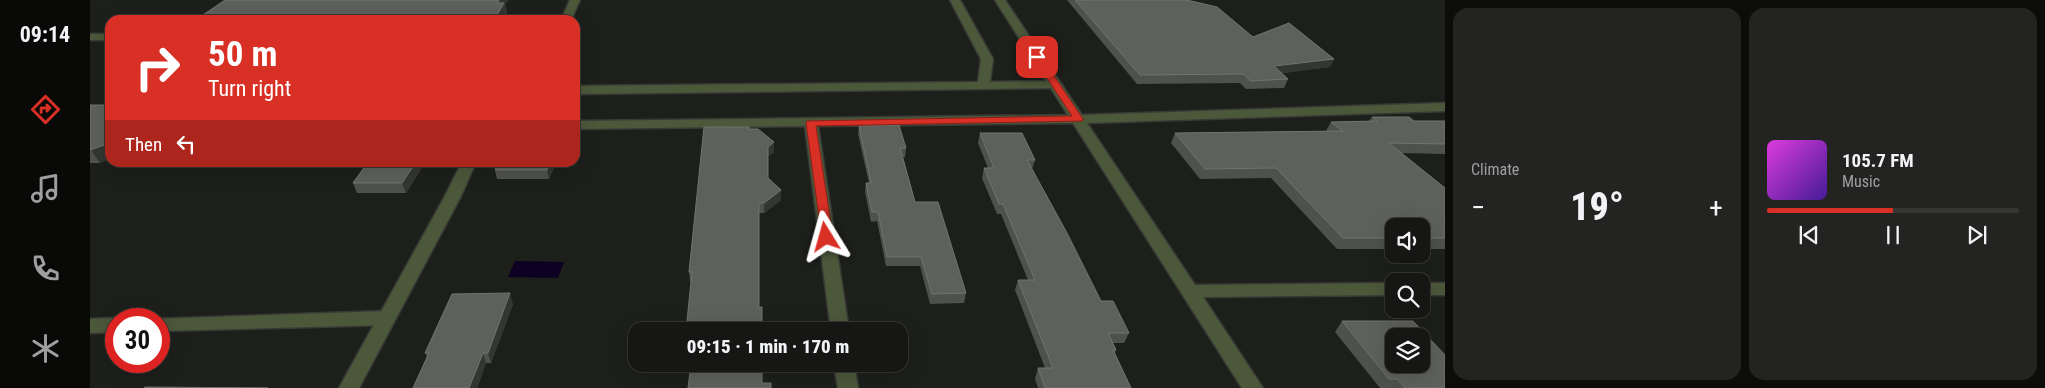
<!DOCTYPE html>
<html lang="en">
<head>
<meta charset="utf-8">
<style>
	body { margin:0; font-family:"Roboto Condensed",sans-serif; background:#232422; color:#f1f3f6; height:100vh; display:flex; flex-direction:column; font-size:19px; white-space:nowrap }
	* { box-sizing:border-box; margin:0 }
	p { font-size:16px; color:#9e9fa0 }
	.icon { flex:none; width:28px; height:28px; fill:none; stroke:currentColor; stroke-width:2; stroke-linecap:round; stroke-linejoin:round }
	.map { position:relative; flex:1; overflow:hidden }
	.sheet { display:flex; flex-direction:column; gap:8px; padding:8px; background:#0c0d0b; width:600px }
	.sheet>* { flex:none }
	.banner { position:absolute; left:15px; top:15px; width:475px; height:152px; border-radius:15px; box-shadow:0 5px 20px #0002,0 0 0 1px #353634; background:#d93025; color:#fff; overflow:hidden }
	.fabs { position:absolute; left:1295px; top:218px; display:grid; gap:10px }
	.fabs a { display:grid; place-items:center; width:45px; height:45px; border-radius:10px; background:#161714; box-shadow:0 5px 20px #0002,0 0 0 1px #353634; font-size:25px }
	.speed { position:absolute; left:15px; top:308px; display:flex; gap:10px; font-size:25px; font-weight:700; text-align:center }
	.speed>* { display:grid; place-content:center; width:65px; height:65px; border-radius:50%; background:#161714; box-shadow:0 5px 20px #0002,0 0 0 1px #353634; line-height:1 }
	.speed .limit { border:8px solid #d22; background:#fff; color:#111 }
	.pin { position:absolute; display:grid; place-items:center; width:42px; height:42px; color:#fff; margin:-21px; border-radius:10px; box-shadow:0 2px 8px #0006 }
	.me { position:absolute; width:55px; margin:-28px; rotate:352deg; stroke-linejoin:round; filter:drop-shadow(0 0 4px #0008) }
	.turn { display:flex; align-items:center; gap:18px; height:105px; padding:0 20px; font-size:22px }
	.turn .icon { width:65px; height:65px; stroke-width:2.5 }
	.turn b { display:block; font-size:35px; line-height:42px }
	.then { display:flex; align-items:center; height:48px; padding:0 20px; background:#0003; gap:10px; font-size:19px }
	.big { font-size:38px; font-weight:800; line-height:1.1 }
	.sheet .widget { flex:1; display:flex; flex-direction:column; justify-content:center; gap:8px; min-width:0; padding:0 18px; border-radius:15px; background:#232422 }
	.song { display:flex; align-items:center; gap:15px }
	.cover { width:60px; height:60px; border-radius:8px; background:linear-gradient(135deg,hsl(300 70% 55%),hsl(260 70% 35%)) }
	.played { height:5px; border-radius:2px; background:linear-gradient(90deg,#d93025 50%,#353634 50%) }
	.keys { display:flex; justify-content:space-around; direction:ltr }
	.heat { display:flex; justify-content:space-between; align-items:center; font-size:28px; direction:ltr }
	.sheet .tiles { flex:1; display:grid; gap:8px; grid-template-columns:repeat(2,1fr) }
	.trip { position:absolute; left:538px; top:322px; width:280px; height:50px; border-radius:15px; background:#161714; box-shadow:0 5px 20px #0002,0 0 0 1px #353634; font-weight:800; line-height:50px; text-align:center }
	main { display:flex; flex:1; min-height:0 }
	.menu { display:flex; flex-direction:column; width:90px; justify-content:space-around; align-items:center; background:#090908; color:#9e9fa0 }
	.menu .icon { width:35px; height:35px }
	.menu .current { color:#d93025 }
	.menu b { font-size:22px; color:#f1f3f6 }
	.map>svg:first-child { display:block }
</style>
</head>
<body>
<main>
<nav class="menu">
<b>09:14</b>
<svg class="icon current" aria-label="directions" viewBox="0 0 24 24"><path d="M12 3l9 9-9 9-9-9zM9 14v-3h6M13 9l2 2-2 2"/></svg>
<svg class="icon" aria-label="music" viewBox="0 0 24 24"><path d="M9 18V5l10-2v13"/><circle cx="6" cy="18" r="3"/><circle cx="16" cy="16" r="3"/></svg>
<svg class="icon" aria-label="phone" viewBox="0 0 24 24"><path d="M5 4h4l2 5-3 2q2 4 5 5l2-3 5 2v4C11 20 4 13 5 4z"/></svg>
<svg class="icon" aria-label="climate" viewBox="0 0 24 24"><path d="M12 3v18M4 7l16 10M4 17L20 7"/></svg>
</nav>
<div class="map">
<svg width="1355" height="388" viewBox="0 0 1355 388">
	<rect width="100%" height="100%" fill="#1d1f1b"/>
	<!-- water -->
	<path fill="#0d0022" d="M425 261 474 262 468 278 418 277Z"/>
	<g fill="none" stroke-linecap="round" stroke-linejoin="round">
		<defs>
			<path id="lane" d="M480 0H490L481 20H471Z
				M860 0H870L903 59 900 82 966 81 972 85 970 88 485 94V86L888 82 891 59Z
				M0 34H20V40H0Z
				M296 311 302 313 305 318 302 323 296 325 69 331V319H64Z
				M26 318 28 319H26V332L0 333V319Z"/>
			<path id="street" d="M905 0H915L992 115 1355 103V111L997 123 1105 285 1304 283V295L1113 297 1173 388H1152L983 123 728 126 759 331H741L715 126 485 129V121L978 115Z
				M372 162H386L371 196 269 388H249L355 196Z
				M1331 283H1355V295H1331Z
				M744 364H764L768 388H748Z"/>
		</defs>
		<!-- lane casing -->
		<use href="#lane" stroke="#383a36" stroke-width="3"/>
		<!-- street casing -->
		<use href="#street" stroke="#383a36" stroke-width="3"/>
		<!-- lane -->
		<use href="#lane" fill="#4c583a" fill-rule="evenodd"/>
		<!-- street -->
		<use href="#street" fill="#4c583a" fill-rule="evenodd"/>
	</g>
	<!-- wall -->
	<path fill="#4f514c" d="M135 0H418L415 5 417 13 412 20H111L110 17Z
		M977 0H1097L1163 37 1244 59 1240 67 1192 73 1198 79 1194 88 1156 89 1150 83 1047 84Z
		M0 105 10 163H0Z
		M1282 117 1324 121H1355V154L1311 153 1355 188V249H1331V226H1304V249H1247L1181 178 1110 179 1081 143 1085 133 1236 131 1241 122 1279 121Z
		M769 126 816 148 815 157H813L825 202 876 293 874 303 840 304 830 266H796L787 221 781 222 775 192 776 183H779L768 134Z
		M659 129 684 152 678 156V178L691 200 674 213H669V307L672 331 601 282H600L599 272Z
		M890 133 945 160 942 169 1011 301 1039 333 1034 343H1023L1026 350 1025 353 1041 388H948L945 379 948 368H955L925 290 928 280H938L911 214H907L892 178 894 168H898L888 143Z
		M278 162H328L331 169 316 193H267L263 183Z
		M403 162H466L459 179H407L405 170 406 168H404Z
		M423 304 401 363H396L387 388H323L337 357 335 353Z
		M1252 321 1355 388H1290L1245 332Z"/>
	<!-- shaded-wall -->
	<path fill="#343632" d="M409 0H418L415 5 417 13 412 20H404L407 3Z
		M1244 59 1240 67 1180 75 1184 66Z
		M684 142V152L678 156V147Z
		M20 143V159L10 163 1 150Z
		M326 162H328L331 169 316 193 312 183Z
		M460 162H466L459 179 457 170Z
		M691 190V200L674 213V203Z
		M420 293 423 304 401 363 398 353Z
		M393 353 396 363 387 388H379Z"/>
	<!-- building -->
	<path fill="#5e605b" stroke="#72746f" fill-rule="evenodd" d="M135 0H409L407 3H414L404 20H360L364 15 110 17Z
		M985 0H1097L1127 7 1163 37 1199 23 1244 59 1184 66 1198 79 1160 81 1154 74 1050 75Z
		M0 105H20V143L0 150Z
		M1282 117H1319L1324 121H1355V144L1299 143 1355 188V238H1331V226H1304V238H1253L1186 168 1115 169 1085 133 1253 131 1241 122 1287 121Z
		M809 125 816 148H810L825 202H848L876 293 842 294 831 257H797L788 212H782L776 183H781L769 126Z
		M614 127H659V129H668L684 142 678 147V178L691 190 674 203H669V307H672V331H596L602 272H599Z
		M890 133H932L945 160H937L977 233 1011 301H1023L1039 333H1018L1026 350H1023L1041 388H955L948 368H963L928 280H945L913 204H909L894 168H904Z
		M278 162H326L312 183H263Z
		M409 162H460L457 170H405Z
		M420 293 398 353H393L379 388H323L339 353H335L362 294Z
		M1252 321H1323L1355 355V388H1315L1307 379H1299ZM1304 336H1331V364H1304Z
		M601 364H672V383H681V388H598Z
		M55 387 178 388H54Z"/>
	<!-- route -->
	<path fill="#d93025" stroke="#8d1f18" d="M947 54 950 55 993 119 992 121 726 126 743 237 736 241 732 239 716 123 717 121 982 116 943 57Z"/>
</svg>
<div class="fabs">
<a><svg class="icon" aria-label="sound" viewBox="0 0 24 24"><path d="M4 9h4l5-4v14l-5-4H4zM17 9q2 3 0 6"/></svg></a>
<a><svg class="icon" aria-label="search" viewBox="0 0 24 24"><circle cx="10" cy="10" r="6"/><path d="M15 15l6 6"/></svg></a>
<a><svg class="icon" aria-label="layers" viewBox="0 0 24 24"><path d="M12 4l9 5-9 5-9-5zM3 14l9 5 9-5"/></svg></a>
</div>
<div class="speed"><div class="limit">30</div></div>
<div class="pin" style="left:947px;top:57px;background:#d93025"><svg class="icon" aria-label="arrive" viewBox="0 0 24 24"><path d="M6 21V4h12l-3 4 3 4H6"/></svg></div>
<svg class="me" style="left:736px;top:237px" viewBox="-20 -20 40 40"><path d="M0-17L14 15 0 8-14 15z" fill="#d93025" stroke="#fff" stroke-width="4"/></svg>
<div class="trip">09:15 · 1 min · 170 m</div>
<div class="banner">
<div class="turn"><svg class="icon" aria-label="right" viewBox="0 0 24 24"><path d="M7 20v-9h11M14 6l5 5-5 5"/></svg><div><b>50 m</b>Turn right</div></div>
<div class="then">Then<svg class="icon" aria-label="left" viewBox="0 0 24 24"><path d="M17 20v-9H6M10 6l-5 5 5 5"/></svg></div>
</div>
</div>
<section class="sheet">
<div class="tiles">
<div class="widget"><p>Climate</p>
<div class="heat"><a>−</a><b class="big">19°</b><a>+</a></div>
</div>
<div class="widget">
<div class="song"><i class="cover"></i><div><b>105.7 FM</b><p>Music</p></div></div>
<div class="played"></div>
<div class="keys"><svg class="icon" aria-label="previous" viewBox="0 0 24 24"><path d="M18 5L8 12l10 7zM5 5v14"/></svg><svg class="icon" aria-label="pause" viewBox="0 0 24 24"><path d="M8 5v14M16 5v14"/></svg><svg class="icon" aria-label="next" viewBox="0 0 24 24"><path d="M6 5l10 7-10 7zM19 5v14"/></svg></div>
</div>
</div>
</section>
</main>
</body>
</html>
